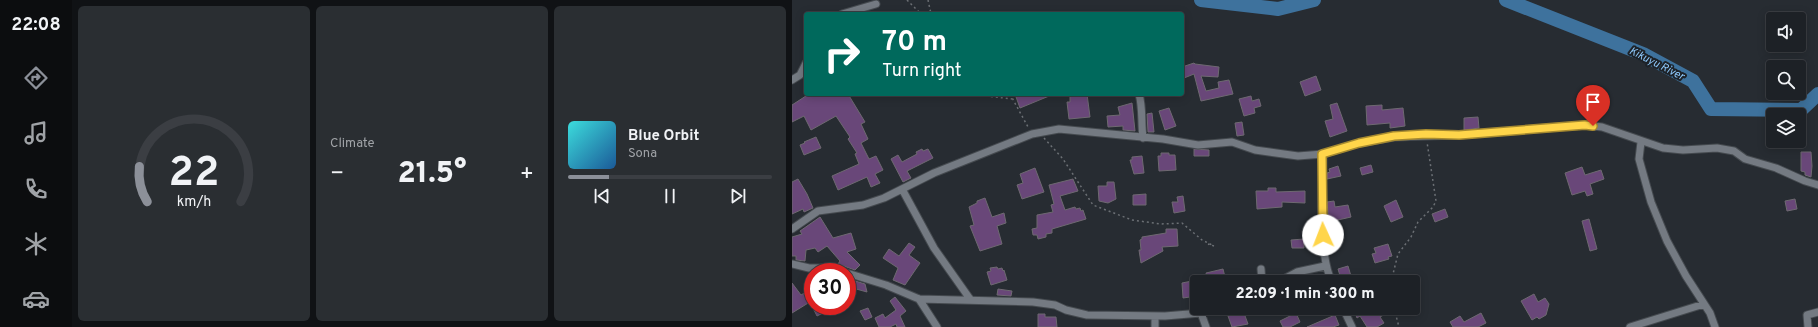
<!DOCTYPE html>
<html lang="en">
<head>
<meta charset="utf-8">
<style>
	body { margin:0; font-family:Overpass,sans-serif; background:#2a2e32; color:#f1f3f6; height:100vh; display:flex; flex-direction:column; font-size:15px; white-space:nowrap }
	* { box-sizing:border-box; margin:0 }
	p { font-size:13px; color:#a0a3a7 }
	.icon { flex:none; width:22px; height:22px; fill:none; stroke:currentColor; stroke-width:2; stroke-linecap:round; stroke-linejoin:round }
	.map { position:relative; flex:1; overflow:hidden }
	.details { display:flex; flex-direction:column; gap:6px; padding:6px; background:#101215; width:720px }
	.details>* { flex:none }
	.guide { position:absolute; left:12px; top:12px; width:380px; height:84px; border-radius:4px; box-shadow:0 2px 10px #0003,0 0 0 1px #3b3e43; background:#00695c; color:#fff; overflow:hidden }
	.controls { position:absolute; left:974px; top:12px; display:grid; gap:8px }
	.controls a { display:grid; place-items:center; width:40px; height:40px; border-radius:4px; background:#1d2126; box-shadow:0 2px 10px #0003,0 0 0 1px #3b3e43; font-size:20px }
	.speed { position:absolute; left:12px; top:263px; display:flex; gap:8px; font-size:20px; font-weight:700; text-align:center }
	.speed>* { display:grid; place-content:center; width:52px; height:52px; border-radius:50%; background:#1d2126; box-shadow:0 2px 10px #0003,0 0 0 1px #3b3e43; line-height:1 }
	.speed .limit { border:6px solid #d22; background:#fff; color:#111 }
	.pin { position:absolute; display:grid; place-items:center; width:34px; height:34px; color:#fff; margin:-41px -17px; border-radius:50% 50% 50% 0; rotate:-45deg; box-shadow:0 0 4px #0007 }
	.pin .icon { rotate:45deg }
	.me { position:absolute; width:44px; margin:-22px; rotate:358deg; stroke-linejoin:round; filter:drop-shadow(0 0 3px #0008) }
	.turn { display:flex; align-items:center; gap:14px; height:84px; padding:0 12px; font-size:18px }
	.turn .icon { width:52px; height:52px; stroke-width:2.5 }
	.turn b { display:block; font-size:28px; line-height:34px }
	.big { font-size:30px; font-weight:800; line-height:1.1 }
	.details .card { flex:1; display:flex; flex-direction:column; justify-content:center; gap:6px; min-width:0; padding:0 14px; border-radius:6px; background:#2a2e32 }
	.details .dial { align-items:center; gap:0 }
	.dial svg { height:104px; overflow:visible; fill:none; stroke:#3b3e43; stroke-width:7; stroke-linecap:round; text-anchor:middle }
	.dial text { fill:#f1f3f6; stroke:none }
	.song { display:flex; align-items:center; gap:12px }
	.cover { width:48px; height:48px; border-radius:6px; background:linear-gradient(135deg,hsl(180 70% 55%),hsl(210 70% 35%)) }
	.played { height:4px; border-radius:2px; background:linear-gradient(90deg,#8c9099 20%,#3b3e43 20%) }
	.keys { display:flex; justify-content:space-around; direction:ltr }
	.heat { display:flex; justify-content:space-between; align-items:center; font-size:22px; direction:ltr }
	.details .tiles { flex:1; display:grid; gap:6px; grid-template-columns:repeat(3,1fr) }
	.trip { position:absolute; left:398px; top:275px; width:230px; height:40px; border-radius:4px; background:#1d2126; box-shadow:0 2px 10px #0003,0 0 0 1px #3b3e43; font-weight:800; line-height:40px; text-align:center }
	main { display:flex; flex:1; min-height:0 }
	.dock { display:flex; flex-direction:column; width:72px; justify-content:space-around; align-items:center; background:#0c0d0f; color:#a0a3a7 }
	.dock .icon { width:28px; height:28px }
	.dock .selected { color:#8c9099 }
	.dock b { font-size:18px; color:#f1f3f6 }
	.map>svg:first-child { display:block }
</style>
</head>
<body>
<main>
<nav class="dock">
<b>22:08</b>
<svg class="icon selected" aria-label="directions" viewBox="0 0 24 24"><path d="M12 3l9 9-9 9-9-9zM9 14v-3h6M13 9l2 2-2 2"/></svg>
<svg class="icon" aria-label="music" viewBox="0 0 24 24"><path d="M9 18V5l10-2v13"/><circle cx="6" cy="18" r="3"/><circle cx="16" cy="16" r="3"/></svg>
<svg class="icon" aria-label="phone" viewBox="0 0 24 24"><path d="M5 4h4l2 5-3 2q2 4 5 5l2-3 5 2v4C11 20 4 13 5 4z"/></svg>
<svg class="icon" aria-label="climate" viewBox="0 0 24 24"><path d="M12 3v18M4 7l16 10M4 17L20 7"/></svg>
<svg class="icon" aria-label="car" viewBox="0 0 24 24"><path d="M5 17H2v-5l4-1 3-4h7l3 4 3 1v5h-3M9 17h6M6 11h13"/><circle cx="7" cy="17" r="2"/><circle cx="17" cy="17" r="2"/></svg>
</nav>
<section class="details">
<div class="tiles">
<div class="card dial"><svg viewBox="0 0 100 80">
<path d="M14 69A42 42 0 1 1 86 69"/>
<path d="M14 69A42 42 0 0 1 8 42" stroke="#8c9099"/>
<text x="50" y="56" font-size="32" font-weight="700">22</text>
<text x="50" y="72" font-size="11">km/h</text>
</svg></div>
<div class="card"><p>Climate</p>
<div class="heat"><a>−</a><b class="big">21.5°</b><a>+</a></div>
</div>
<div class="card">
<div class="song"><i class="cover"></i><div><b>Blue Orbit</b><p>Sona</p></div></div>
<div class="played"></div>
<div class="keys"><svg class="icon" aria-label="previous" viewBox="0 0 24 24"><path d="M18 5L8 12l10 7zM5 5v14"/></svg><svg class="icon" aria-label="pause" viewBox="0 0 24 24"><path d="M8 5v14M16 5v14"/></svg><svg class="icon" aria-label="next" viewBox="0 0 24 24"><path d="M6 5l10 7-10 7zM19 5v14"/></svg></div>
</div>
</div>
</section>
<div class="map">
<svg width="1026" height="327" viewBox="0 0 1026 327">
	<rect width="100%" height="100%" fill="#272c32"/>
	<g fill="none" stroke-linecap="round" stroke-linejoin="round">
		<!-- river -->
		<path stroke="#3e729d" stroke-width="14" d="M409 0 486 9 522 0
			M714 0 851 54 901 81 919 109 1009 110 1026 94"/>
	</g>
	<!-- building -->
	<path fill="#694779" stroke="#6e6971" d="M402 63 403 64 427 67 426 77 409 76 414 91 427 88 426 82 437 80 441 94 409 101 402 74 392 78 390 73V67Z
		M524 76 529 90 513 96 508 82Z
		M17 94H56L73 122 69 124 76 139 69 143 77 159 84 156 91 170 83 174 88 183 79 187 75 177 46 190 40 176 67 164 63 154 65 153 56 139 58 137 44 116 19 130 12 116 0 122V105Z
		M223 94H262L228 108Z
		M295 94 298 117 277 119 275 102H278V96Z
		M459 96 460 101 467 99 469 106 462 108 463 113 452 116 447 99Z
		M340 103 343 131 331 130V126L316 127 315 116 328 115 326 107Z
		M545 103 555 131 538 137 533 121 541 119 538 105Z
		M590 105V110L611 108 613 126 598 128V123L575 125 574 106Z
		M377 108 384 126 373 130 367 111Z
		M360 113 362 132H356L355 114Z
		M686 117 687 128 672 130V118Z
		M450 122 452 135 445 136 443 123Z
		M24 137 29 148 12 155 8 145 13 143 12 142Z
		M130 149 131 151 136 149 141 158 115 171 119 178 111 182 99 159 106 155 110 162 125 154 124 152Z
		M402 149 417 150V156H402Z
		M1009 152H1019L1020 166 1019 177 1013 175V172L1009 171Z
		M369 153H377V155H383L384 170 367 171 366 156H369Z
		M350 156 352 173 342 174 338 160H340V157Z
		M579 165 581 172 570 175 568 168Z
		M546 166 549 176 535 179V173L538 172 537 169Z
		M790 167 793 175 809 170 812 179 798 184 801 194 795 196 793 191 780 195 773 173Z
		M243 168 252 192 230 199 225 185 231 183 228 174Z
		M6 179 15 194 21 208 12 212 11 209 0 214V182Z
		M281 179 286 191 268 196 273 210 283 207 284 209 288 208 289 211 291 210 294 219 260 229V233L254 234V237L246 239 245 235H241L240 229 245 228V215L261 212 259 205 262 204 257 185Z
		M315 182H322L324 199 316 203 307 201 306 186H315Z
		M476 188H484V192L513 191V203L490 202V207L465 209 464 191H476Z
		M354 194V205H341V195Z
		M391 196 393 211 382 213 380 202H386L385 197Z
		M193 198 200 217 212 213 214 223 205 226 210 244 188 251 178 226 182 225 177 207 185 203V201Z
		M1003 199 1005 209 995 211 993 201Z
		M604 200 611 217 599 222 592 206Z
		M542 201 543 207 556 205 559 217 537 222 535 202Z
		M653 209 656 217 643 222 640 214Z
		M28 217 41 238 59 233 64 249 55 252 68 265 63 270 46 264 48 261 35 246 26 252 23 248 14 250 13 261 4 260V256H0V237L10 234 8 231Z
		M797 219 805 249 798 251 790 221Z
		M374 229H385L386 246 370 247 371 251 349 263 347 250H349L348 240 350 239V237L374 233Z
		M512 239V248H500L499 240Z
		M117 243 123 247 117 255 128 263 113 285 101 280 106 268 91 258 97 249 107 256Z
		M596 244 600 256 596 257 597 259 583 263 580 254 584 253 582 248Z
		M556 266 559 276 549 279 546 269Z
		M205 267 206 269 210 268 211 271 212 270 215 280 199 285 195 272 199 271 198 268Z
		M431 269 434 281 416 282 414 273Z
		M60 280 73 284 75 292 57 287Z
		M405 280V296L391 298 390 283Z
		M0 283 9 295 21 288V300L0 313Z
		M206 289 220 291 219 296 205 295Z
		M742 294 746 302 753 298 757 304 754 315 747 319 745 317 740 320 729 301Z
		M103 297 114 311 108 316 113 327H105L104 324 98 327H87L83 318 91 314 93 318 104 310 98 301Z
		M20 306H30L33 312 25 316Z
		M76 308 80 317 73 320 68 311Z
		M561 308H604L588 317 592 323 585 327H575L568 316 565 318Z
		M446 313 447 315 452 313 456 324 440 327 436 316Z
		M504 313 508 322 498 327H491L488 321Z
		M689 313 694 323 686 327H661L658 322 668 316 672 322Z
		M246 314H253V317H264L265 327H246Z
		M543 315 547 325 541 327H515Z"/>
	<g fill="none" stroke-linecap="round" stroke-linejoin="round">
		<defs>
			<path id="street" d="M50 14 84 4
				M0 80 8 75 14 63
				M347 94C351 108 349 123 351 138
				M849 142 847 159 859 202 875 241 894 276 918 313 923 327
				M531 154C530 187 526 255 540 282
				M110 189 142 248 178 299
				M0 229 26 211 71 205 92 198 142 173 240 134 267 129 371 139 406 145 440 142 463 150 506 156 531 154 567 143 602 137 667 135 793 125 810 127 871 148 891 150 925 148 942 151 953 159 984 168 1013 181 1026 185
				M0 264 17 268H42L53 272
				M469 269 470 282
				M55 273 94 285 127 299 241 302 263 305 274 310 295 315 373 316 409 313 429 308
				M486 282 505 272 533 266
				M127 299 145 327
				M551 308 560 327
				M409 313 414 327
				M363 316V327
				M838 327 912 304
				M1016 327 1015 315 1026 312"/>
		</defs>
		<!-- street casing -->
		<use href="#street" stroke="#454a4f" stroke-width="9"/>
		<!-- path -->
		<path stroke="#6c7075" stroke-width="1.5" stroke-dasharray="2 3" stroke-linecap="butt" d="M115 0 129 14
			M136 0 139 14
			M179 94 220 99
			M218 94 236 127
			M252 138 271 159 301 205 340 220 369 224 390 223 410 240 422 246 416 244
			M599 282 606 254 619 237 626 222 641 207 644 201 635 142
			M602 308 607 327"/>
		<!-- street -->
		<use href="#street" stroke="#747a82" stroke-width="7"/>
	</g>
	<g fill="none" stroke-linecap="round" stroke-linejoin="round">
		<defs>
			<path id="route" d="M531 235 530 154 567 143 602 136 634 134 667 135 793 125 801 126"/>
		</defs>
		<!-- route casing -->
		<use href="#route" stroke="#a68a30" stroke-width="10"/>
		<!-- route -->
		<use href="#route" stroke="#ffd54a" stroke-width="7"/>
	</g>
	<g text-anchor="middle" stroke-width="4" stroke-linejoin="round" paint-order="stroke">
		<!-- water labels -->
		<g font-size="11" font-style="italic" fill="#8ec9fc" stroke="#1d2228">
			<text transform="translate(865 63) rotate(27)" y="4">Kikuyu River</text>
		</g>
	</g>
</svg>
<div class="controls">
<a><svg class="icon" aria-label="sound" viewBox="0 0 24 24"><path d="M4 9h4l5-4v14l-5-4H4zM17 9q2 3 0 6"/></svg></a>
<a><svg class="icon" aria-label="search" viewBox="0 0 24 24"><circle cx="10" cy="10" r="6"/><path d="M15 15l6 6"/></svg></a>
<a><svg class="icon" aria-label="layers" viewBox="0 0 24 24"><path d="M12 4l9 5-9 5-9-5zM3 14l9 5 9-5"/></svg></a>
</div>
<div class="speed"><div class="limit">30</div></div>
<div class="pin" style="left:801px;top:126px;background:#d93025"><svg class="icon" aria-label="arrive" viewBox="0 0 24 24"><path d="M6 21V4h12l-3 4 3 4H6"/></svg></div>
<svg class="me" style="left:531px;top:235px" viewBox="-20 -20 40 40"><circle r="19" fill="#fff"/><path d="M0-13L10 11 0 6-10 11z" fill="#ffd54a"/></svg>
<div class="trip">22:09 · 1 min · 300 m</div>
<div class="guide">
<div class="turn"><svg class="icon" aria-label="right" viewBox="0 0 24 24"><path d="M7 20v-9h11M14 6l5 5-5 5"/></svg><div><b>70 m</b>Turn right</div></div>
</div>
</div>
</main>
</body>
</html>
